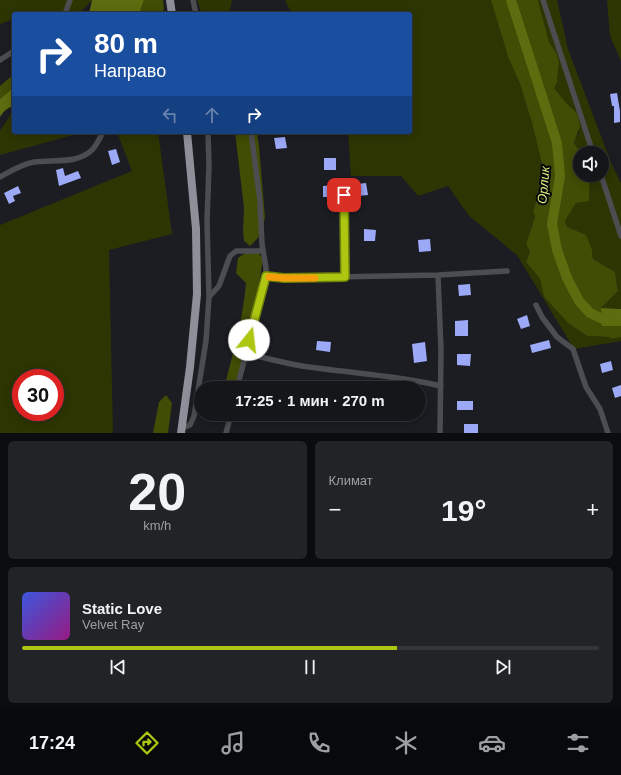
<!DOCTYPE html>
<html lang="ru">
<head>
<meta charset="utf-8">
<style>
	body { margin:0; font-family:Helvetica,sans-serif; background:#212327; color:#f1f3f6; height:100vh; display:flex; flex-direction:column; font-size:15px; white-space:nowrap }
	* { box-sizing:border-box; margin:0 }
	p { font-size:13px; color:#9d9fa2 }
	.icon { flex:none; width:22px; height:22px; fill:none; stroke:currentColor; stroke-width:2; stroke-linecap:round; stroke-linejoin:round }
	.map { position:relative; height:433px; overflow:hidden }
	.sheet { display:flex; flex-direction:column; gap:8px; padding:8px; background:#0b0c0e; flex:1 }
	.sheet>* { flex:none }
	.hud { position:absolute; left:12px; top:12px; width:400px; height:122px; border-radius:4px; box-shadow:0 2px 10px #0003,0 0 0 1px #333539; background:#1a4fa0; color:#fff; overflow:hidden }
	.buttons { position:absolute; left:573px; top:146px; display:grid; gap:8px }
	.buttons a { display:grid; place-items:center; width:36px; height:36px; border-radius:50%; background:#14161a; box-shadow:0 2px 10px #0003,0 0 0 1px #333539; font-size:20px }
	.speed { position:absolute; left:12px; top:369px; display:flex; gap:8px; font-size:20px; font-weight:700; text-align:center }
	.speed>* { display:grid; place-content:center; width:52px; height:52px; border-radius:50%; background:#14161a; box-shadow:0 2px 10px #0003,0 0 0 1px #333539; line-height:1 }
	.speed .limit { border:6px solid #d22; background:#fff; color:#111 }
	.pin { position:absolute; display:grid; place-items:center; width:34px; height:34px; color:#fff; margin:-17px; border-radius:8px; box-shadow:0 2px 6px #0006 }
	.me { position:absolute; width:44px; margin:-22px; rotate:16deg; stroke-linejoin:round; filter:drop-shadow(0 0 3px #0008) }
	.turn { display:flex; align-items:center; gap:14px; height:84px; padding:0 16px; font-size:18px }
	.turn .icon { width:52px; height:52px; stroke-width:2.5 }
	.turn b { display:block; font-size:28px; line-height:34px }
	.lanes { display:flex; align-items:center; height:38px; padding:0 16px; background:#0003; justify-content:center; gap:20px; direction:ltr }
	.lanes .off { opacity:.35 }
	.big { font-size:30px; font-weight:700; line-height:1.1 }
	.sheet .widget { flex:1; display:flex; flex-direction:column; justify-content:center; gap:6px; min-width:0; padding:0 14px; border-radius:6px; background:#212327 }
	.sheet .dial { align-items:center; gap:0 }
	.dial b { font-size:52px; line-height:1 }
	.song { display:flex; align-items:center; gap:12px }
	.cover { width:48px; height:48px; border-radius:6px; background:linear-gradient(135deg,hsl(230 70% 55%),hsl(310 70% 35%)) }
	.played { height:4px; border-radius:2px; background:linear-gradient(90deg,#acc611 65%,#333539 65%) }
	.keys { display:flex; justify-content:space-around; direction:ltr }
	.heat { display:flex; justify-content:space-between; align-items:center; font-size:22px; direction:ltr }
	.sheet .tiles { flex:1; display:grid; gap:8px; grid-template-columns:1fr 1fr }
	.widget:last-child { grid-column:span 2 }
	.trip { position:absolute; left:194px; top:381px; width:232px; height:40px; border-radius:20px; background:#14161a; box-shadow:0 2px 10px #0003,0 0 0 1px #333539; font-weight:700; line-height:40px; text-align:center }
	.dock { display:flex; height:64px; justify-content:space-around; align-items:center; background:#08090a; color:#9d9fa2 }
	.dock .icon { width:28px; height:28px }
	.dock .on { color:#acc611 }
	.dock b { font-size:18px; color:#f1f3f6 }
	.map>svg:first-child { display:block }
</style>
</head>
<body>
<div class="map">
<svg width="621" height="433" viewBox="0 0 621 433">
	<rect width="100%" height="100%" fill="#1b1d23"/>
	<!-- green -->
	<path fill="#2d3503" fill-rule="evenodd" d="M0 0H92L79 14H14V19L0 24Z
		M197 0H242H232L230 10V14H202Z
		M285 0H491L508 57 520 84 532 123 542 164 538 196 533 211 535 217 526 244 530 252 526 262 540 279 544 297 568 323 587 336 609 337 612 339 621 337V341L574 349 517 255 469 216 448 186 418 196 401 176H351L348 132H410V14H292Z
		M538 0H557L568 49 612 165 621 183V309L601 308 618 291 615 272 593 259 592 250 567 227 565 221 576 203 589 200 590 175H602V153H581L574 143 579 132 577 113 567 104 554 88 557 83 559 62 557 54 549 42Z
		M607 0H621V61L610 36Z
		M14 112V132H84L0 155V131L11 114Z
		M117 132H158L172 234 109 250 113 433H0V225L132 171ZM21 378H55V412H21Z"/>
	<!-- forest -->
	<path fill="#414c04" d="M144 0H163L164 9 161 14H139Z
		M491 0H538L549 42 557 54 559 62 557 83 554 88 567 104 577 113 580 126 574 143 581 153 580 175H590V177L589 201 576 203 565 221 567 227 586 235 592 250 593 259 615 272 618 291 601 308 602 326H621V337L611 339 609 337 587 336 568 323 544 297 540 279 526 262 530 252 526 244 535 217 533 211 538 196 542 164 532 123 520 84 508 57Z
		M14 74V87L0 99V86Z
		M235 132H257L259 146 265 218 258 238 250 246 244 241 243 231 244 208Z
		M256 250 263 259 251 328 237 388H224C233 353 243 319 246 283L236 273 238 258 247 252Z
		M166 395 172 403 168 433H153L159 402Z"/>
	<!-- water -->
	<path fill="#5d6c0e" d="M92 0H144L139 14H89Z
		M14 87V106C8 107 3 112 0 117V99Z
		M601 308 621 309V326H602Z"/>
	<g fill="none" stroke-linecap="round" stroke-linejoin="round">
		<!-- river -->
		<path stroke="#5d6c0e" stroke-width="10" d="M511 0 557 143 560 176 552 224 557 250 567 278 579 301 590 313 605 320 621 319"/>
	</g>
	<!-- building -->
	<path fill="#9ca9f6" d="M617 93 620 111V122L614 123V106H612L610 94Z
		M285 137 287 148 276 149 274 138Z
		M116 149 120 162 112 165 108 151Z
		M324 158H336V170H324Z
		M63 168 65 176 78 171 81 178 59 186 56 170Z
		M366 183 368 195 358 196 357 184Z
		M334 185V197H323V186Z
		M18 186 21 193 13 196 15 201 9 204 4 193Z
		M364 229 376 230 375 241H364Z
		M430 239 431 251 419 252 418 240Z
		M470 284 471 295 459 296 458 285Z
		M527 315 530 326 521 329 517 319Z
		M468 320V336H455V321Z
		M549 340 551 348 532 353 530 345Z
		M317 341 331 342 330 352 316 350Z
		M425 342 427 361 414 363 412 344Z
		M457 354H471L470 366 457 365Z
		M611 361 613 370 602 373 600 364Z
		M621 385V396L615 398 612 388Z
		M457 401H473V410H457Z
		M464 424H478V433H464Z"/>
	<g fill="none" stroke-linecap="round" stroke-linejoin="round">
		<!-- minor -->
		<path stroke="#4c4d51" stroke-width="5.5" d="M193 0 196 14
			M543 0 593 153
			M65 14 70 0
			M0 60 14 51
			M251 132 260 201 262 244 266 268V276L283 278 438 275 507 271
			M601 175 621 236
			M0 177C11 171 22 164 34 162 53 159 76 165 92 150 96 146 100 138 103 132
			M344 181 345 277
			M438 275 441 350 440 433
			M209 297 219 286 230 256 236 251H263
			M536 305 542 317 557 337 573 349 586 387 600 409 608 433
			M245 354C264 357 283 363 302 366 348 373 395 375 441 386
			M237 388 266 276
			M182 428 190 425 194 416 206 341 209 297 207 221 209 166 208 132
			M226 433 231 414"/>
		<!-- highway -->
		<path stroke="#8e9099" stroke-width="8" d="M170 0 172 14
			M181 433 190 367 197 294 196 229 187 132"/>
	</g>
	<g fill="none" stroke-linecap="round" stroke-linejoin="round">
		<defs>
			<path id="route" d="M249 340 266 276 284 278 345 277 344 195"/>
		</defs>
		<!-- route casing -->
		<use href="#route" stroke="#70810b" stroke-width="10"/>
		<!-- route -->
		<use href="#route" stroke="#acc611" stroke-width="7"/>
		<!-- slow -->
		<path stroke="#f59e0b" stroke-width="7" d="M269 277 284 278H315"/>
	</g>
	<g text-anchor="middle" stroke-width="4" stroke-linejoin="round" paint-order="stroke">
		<!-- water labels -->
		<g font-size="13" font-style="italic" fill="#d9f07f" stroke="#07070a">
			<text transform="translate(543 185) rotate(-85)" y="5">Орлик</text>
		</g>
	</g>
</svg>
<div class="buttons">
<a><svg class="icon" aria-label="sound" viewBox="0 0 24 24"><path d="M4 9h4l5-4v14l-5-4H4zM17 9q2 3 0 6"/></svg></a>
</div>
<div class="speed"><div class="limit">30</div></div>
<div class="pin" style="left:344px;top:195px;background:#d93025"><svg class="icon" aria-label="arrive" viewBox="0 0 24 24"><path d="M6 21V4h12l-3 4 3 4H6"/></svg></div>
<svg class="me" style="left:249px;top:340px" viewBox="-20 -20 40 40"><circle r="19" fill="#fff"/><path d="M0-13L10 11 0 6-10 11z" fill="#acc611"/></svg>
<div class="trip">17:25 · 1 мин · 270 m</div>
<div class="hud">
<div class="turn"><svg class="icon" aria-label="right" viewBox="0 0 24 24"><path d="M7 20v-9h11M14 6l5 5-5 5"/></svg><div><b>80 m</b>Направо</div></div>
<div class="lanes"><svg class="icon off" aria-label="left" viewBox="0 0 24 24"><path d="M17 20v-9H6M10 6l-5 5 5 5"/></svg><svg class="icon off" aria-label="ahead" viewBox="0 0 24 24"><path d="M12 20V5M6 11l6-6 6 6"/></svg><svg class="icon" aria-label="right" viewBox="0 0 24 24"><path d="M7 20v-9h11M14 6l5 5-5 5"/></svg></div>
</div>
</div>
<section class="sheet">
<div class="tiles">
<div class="widget dial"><b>20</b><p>km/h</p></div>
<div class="widget"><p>Климат</p>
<div class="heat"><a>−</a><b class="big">19°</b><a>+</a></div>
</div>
<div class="widget">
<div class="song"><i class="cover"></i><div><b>Static Love</b><p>Velvet Ray</p></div></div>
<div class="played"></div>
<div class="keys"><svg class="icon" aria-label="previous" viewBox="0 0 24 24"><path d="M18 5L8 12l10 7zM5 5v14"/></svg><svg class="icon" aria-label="pause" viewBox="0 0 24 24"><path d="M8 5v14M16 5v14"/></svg><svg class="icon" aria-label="next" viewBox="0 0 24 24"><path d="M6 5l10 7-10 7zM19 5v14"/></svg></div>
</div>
</div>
</section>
<nav class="dock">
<b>17:24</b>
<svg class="icon on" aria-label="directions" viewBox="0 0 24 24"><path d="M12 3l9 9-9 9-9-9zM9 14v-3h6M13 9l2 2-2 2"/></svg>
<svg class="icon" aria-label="music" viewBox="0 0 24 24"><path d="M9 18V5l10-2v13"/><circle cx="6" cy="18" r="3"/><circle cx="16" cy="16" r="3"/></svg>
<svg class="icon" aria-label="phone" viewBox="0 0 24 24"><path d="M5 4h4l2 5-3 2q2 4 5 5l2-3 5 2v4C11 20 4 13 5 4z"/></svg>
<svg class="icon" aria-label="climate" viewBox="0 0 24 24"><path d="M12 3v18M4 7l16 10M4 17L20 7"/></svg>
<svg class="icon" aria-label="car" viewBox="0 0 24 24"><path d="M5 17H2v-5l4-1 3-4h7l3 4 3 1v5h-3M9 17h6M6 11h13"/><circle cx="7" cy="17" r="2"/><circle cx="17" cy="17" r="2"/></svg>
<svg class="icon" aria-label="filters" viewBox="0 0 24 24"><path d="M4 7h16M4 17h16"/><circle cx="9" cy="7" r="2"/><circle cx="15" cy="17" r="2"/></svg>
</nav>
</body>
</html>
